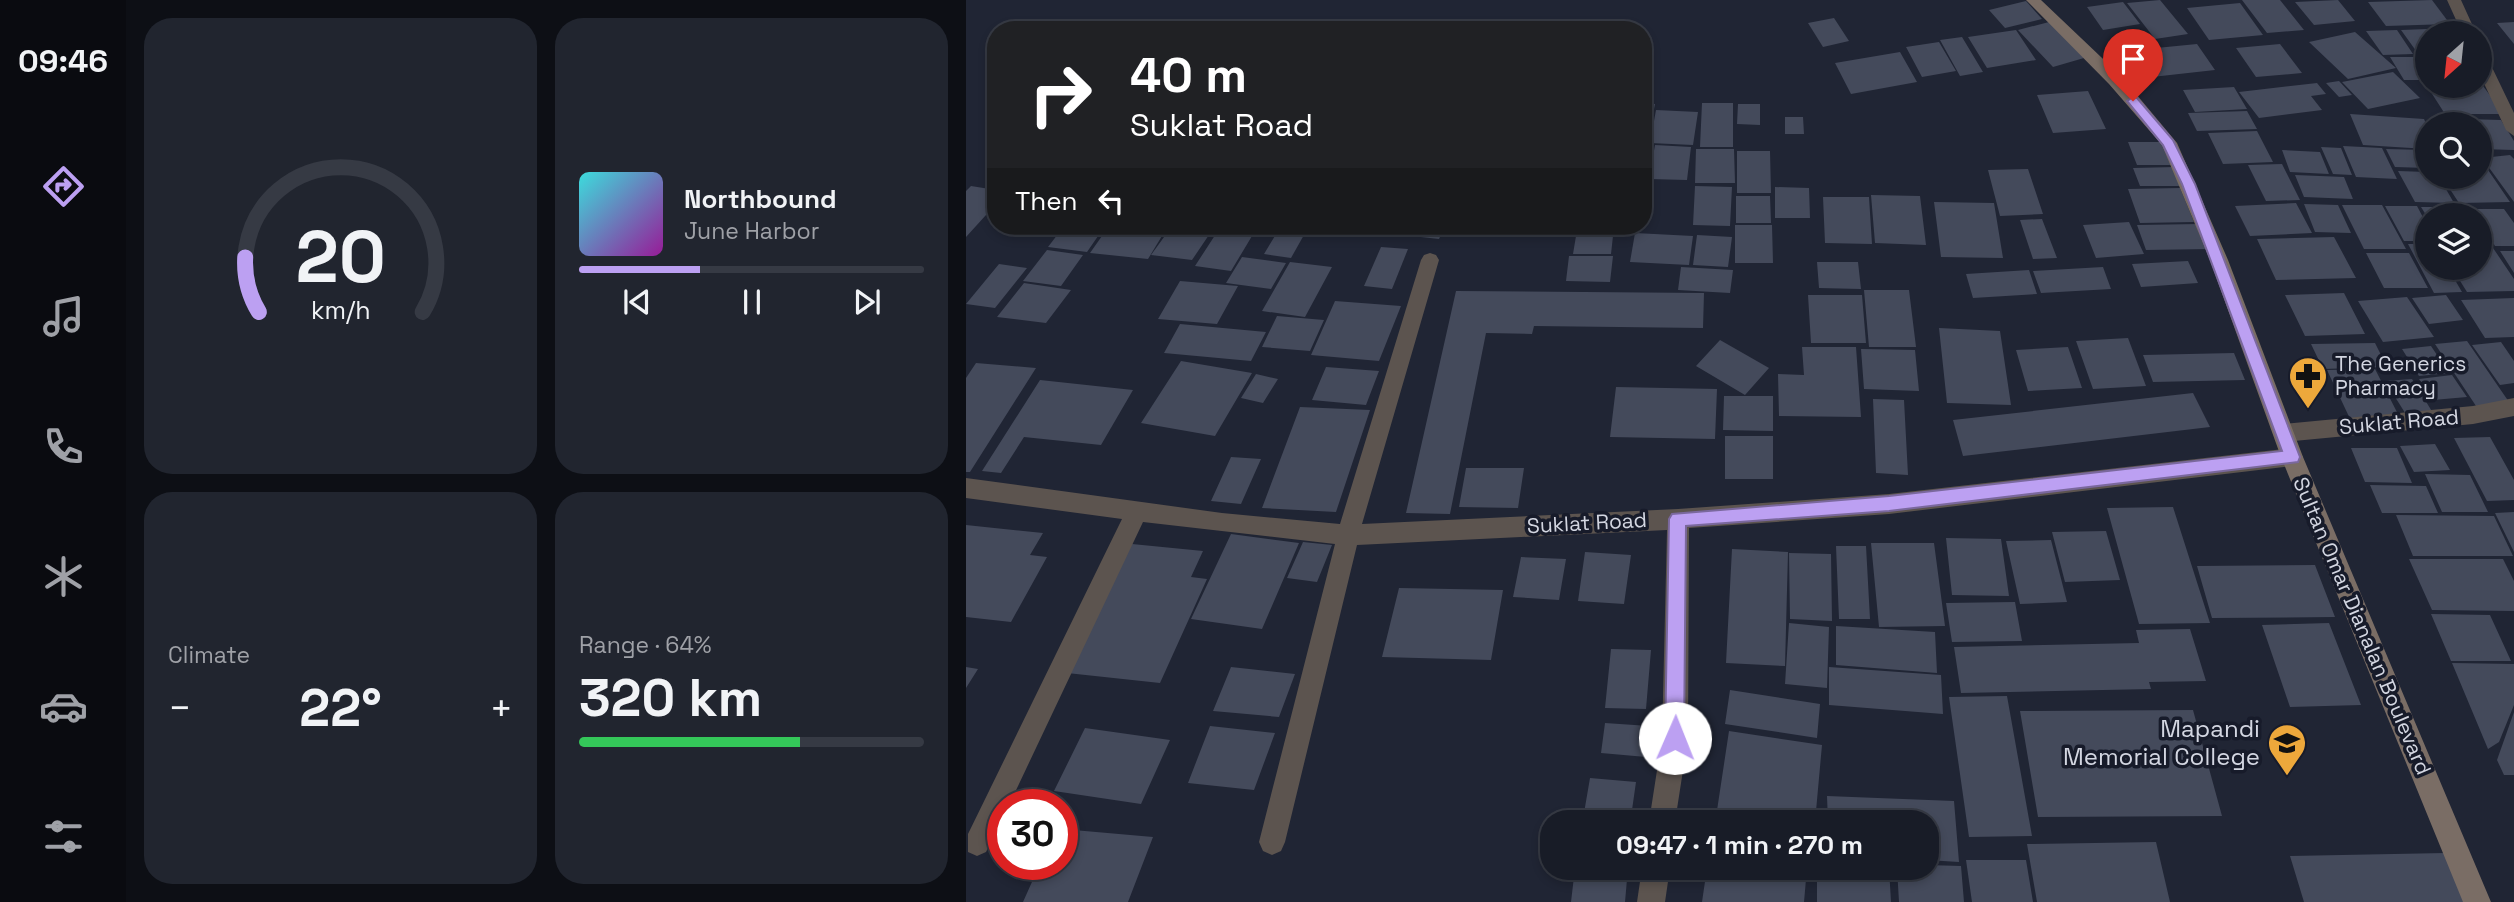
<!DOCTYPE html>
<html lang="en">
<head>
<meta charset="utf-8">
<style>
	body { margin:0; font-family:"Space Grotesk",sans-serif; background:#21252f; color:#f1f3f6; height:100vh; display:flex; flex-direction:column; font-size:26px; white-space:nowrap }
	* { box-sizing:border-box; margin:0 }
	p { font-size:23px; color:#9fa1a7 }
	.icon { flex:none; width:38px; height:38px; fill:none; stroke:currentColor; stroke-width:2; stroke-linecap:round; stroke-linejoin:round }
	.map { position:relative; flex:1; overflow:hidden }
	.drawer { display:flex; flex-direction:column; gap:18px; padding:18px; background:#0d0f15; width:840px }
	.drawer>* { flex:none }
	.hud { position:absolute; left:21px; top:21px; width:665px; height:214px; border-radius:28px; box-shadow:0 4px 10px #0003,0 0 0 2px #363a44; background:#202124; color:#fff; overflow:hidden }
	.needle { width:46px; rotate:207deg }
	.fabs { position:absolute; left:1449px; top:21px; display:grid; gap:14px }
	.fabs a { display:grid; place-items:center; width:77px; height:77px; border-radius:50%; background:#181c27; box-shadow:0 4px 10px #0003,0 0 0 2px #363a44; font-size:35px }
	.speed { position:absolute; left:21px; top:789px; display:flex; gap:14px; font-size:35px; font-weight:700; text-align:center }
	.speed>* { display:grid; place-content:center; width:91px; height:91px; border-radius:50%; background:#181c27; box-shadow:0 4px 10px #0003,0 0 0 2px #363a44; line-height:1 }
	.speed .limit { border:10px solid #d22; background:#fff; color:#111 }
	.pin { position:absolute; display:grid; place-items:center; width:60px; height:60px; color:#fff; margin:-72px -30px; border-radius:50% 50% 50% 0; rotate:-45deg; box-shadow:0 0 7px #0007 }
	.pin .icon { rotate:45deg }
	.me { position:absolute; width:77px; margin:-38px; rotate:1deg; stroke-linejoin:round; filter:drop-shadow(0 0 5px #0008) }
	.turn { display:flex; align-items:center; gap:24px; height:147px; padding:0 28px; font-size:32px }
	.turn .icon { width:91px; height:91px; stroke-width:2.5 }
	.turn b { display:block; font-size:49px; line-height:60px }
	.then { display:flex; align-items:center; height:66px; padding:0 28px; background:#0003; gap:14px; font-size:26px }
	.big { font-size:52px; font-weight:800; line-height:1.1 }
	.drawer .card { flex:1; display:flex; flex-direction:column; justify-content:center; gap:10px; min-width:0; padding:0 24px; border-radius:28px; background:#21252f }
	.drawer .dial { align-items:center; gap:0 }
	.dial svg { height:182px; overflow:visible; fill:none; stroke:#363a44; stroke-width:7; stroke-linecap:round; text-anchor:middle }
	.dial text { fill:#f1f3f6; stroke:none }
	.song { display:flex; align-items:center; gap:21px }
	.cover { width:84px; height:84px; border-radius:10px; background:linear-gradient(135deg,hsl(180 70% 55%),hsl(300 70% 35%)) }
	.played { height:7px; border-radius:4px; background:linear-gradient(90deg,#bca0f2 35%,#363a44 35%) }
	.keys { display:flex; justify-content:space-around; direction:ltr }
	.heat { display:flex; justify-content:space-between; align-items:center; font-size:38px; direction:ltr }
	.charge { height:10px; border-radius:5px; background:linear-gradient(90deg,#34c759 64%,#363a44 0) }
	.drawer .tiles { flex:1; display:grid; gap:18px; grid-template-columns:repeat(2,1fr) }
	.trip { position:absolute; left:574px; top:810px; width:399px; height:70px; border-radius:28px; background:#181c27; box-shadow:0 4px 10px #0003,0 0 0 2px #363a44; font-weight:800; line-height:70px; text-align:center }
	main { display:flex; flex:1; min-height:0 }
	.tab-bar { display:flex; flex-direction:column; width:126px; justify-content:space-around; align-items:center; background:#0a0b10; color:#9fa1a7 }
	.tab-bar .icon { width:49px; height:49px }
	.tab-bar .on { color:#bca0f2 }
	.tab-bar b { font-size:32px; color:#f1f3f6 }
	.map>svg:first-child { display:block }
</style>
</head>
<body>
<main>
<nav class="tab-bar">
<b>09:46</b>
<svg class="icon on" aria-label="directions" viewBox="0 0 24 24"><path d="M12 3l9 9-9 9-9-9zM9 14v-3h6M13 9l2 2-2 2"/></svg>
<svg class="icon" aria-label="music" viewBox="0 0 24 24"><path d="M9 18V5l10-2v13"/><circle cx="6" cy="18" r="3"/><circle cx="16" cy="16" r="3"/></svg>
<svg class="icon" aria-label="phone" viewBox="0 0 24 24"><path d="M5 4h4l2 5-3 2q2 4 5 5l2-3 5 2v4C11 20 4 13 5 4z"/></svg>
<svg class="icon" aria-label="climate" viewBox="0 0 24 24"><path d="M12 3v18M4 7l16 10M4 17L20 7"/></svg>
<svg class="icon" aria-label="car" viewBox="0 0 24 24"><path d="M5 17H2v-5l4-1 3-4h7l3 4 3 1v5h-3M9 17h6M6 11h13"/><circle cx="7" cy="17" r="2"/><circle cx="17" cy="17" r="2"/></svg>
<svg class="icon" aria-label="filters" viewBox="0 0 24 24"><path d="M4 7h16M4 17h16"/><circle cx="9" cy="7" r="2"/><circle cx="15" cy="17" r="2"/></svg>
</nav>
<section class="drawer">
<div class="tiles">
<div class="card dial"><svg viewBox="0 0 100 80">
<path d="M14 69A42 42 0 1 1 86 69"/>
<path d="M14 69A42 42 0 0 1 8 45" stroke="#bca0f2"/>
<text x="50" y="56" font-size="32" font-weight="700">20</text>
<text x="50" y="72" font-size="11">km/h</text>
</svg></div>
<div class="card">
<div class="song"><i class="cover"></i><div><b>Northbound</b><p>June Harbor</p></div></div>
<div class="played"></div>
<div class="keys"><svg class="icon" aria-label="previous" viewBox="0 0 24 24"><path d="M18 5L8 12l10 7zM5 5v14"/></svg><svg class="icon" aria-label="pause" viewBox="0 0 24 24"><path d="M8 5v14M16 5v14"/></svg><svg class="icon" aria-label="next" viewBox="0 0 24 24"><path d="M6 5l10 7-10 7zM19 5v14"/></svg></div>
</div>
<div class="card"><p>Climate</p>
<div class="heat"><a>−</a><b class="big">22°</b><a>+</a></div>
</div>
<div class="card"><p>Range · 64%</p><b class="big">320 km</b><div class="charge"></div></div>
</div>
</section>
<div class="map">
<svg width="1548" height="902" viewBox="0 0 1548 902">
	<rect width="100%" height="100%" fill="#202534"/>
	<!-- building -->
	<path fill="#444a5b" d="M1194 0 1222 34 1189 39 1161 3Z
		M1276 0H1314L1338 30 1301 33Z
		M1372 0 1389 21 1348 25 1329 2Z
		M1466 0 1484 24 1420 26 1402 2Z
		M1060 1 1076 19 1039 28 1023 10Z
		M1157 2 1174 24 1137 30 1121 7Z
		M1274 3 1297 35 1243 40 1221 8Z
		M868 18 883 41 857 47 842 23Z
		M1083 22 1118 58 1087 67 1052 30Z
		M1548 22V44L1531 23Z
		M1489 28 1493 33H1461V55H1453L1435 30Z
		M1050 30 1070 60 1021 68 1002 37Z
		M1431 30 1447 54 1417 55 1400 31Z
		M1389 32 1430 68 1382 79 1343 42Z
		M996 37 1017 72 994 76 974 40Z
		M973 42 990 71 956 77 940 47Z
		M1231 44 1249 70 1186 77 1170 50Z
		M1314 44 1336 73 1290 77 1270 48Z
		M934 52 951 82 885 94 869 63Z
		M1424 57H1461V80H1438Z
		M1427 72 1454 98 1402 109 1376 82Z
		M1373 81 1386 95 1373 97 1360 83Z
		M1514 82 1538 114H1479L1461 86H1514Z
		M1351 83 1360 94 1345 96 1356 110 1293 118 1273 92Z
		M1268 87 1281 109 1229 112 1217 90Z
		M1122 91 1140 129 1087 133 1071 95Z
		M677 103 689 104 682 140H677Z
		M736 103H767V147H734Z
		M772 104H794V125L771 124Z
		M690 110 732 112 727 145 684 143Z
		M1281 111 1291 129 1231 131 1222 113Z
		M1384 114 1458 119 1461 126V149L1397 145Z
		M819 117H837L838 134H819Z
		M1463 118 1535 120 1548 141V150L1514 149V124H1467Z
		M1291 131 1307 162 1257 164 1242 133Z
		M1162 142H1199L1209 165H1171Z
		M689 145 725 147 721 180 683 179Z
		M1377 146 1416 148 1431 179 1390 177Z
		M1355 147 1375 148 1386 175 1367 174Z
		M730 149H768L769 183H729Z
		M1420 149 1460 150 1461 168 1429 167Z
		M1316 150 1354 152 1363 174 1324 172Z
		M771 151H804L805 193H771Z
		M1544 155 1548 159V202L1516 158Z
		M1316 164 1334 200 1300 201 1282 165Z
		M1209 167 1217 186H1174L1167 168Z
		M1514 167H1520L1544 202 1493 203 1476 177H1514Z
		M1062 169 1077 214 1034 216 1022 170Z
		M1432 171 1461 172V177H1473L1488 203 1449 202Z
		M1329 175 1378 177 1387 199 1338 197Z
		M5 186 30 190V204L0 237V191Z
		M729 186 766 187 764 226 727 225Z
		M809 187 843 188 844 218H809Z
		M1214 188 1228 222 1174 223 1162 189Z
		M905 195 954 196 960 245 909 243Z
		M770 196H804L805 223H770Z
		M857 197H903L906 244 859 243Z
		M968 202 1028 203 1037 258 975 257Z
		M1330 203 1346 233 1284 236 1269 206Z
		M1338 204 1372 205 1385 233 1349 232Z
		M1376 205H1416L1440 249H1398Z
		M1419 206H1451L1461 225V241H1438Z
		M1455 207H1501L1506 215H1460Z
		M1505 209H1538L1548 223V246H1529L1514 222V215H1509Z
		M1076 219 1091 258 1067 259 1054 220Z
		M1163 222 1178 254 1130 258 1117 225Z
		M1233 224 1244 249 1180 250 1171 225Z
		M769 225H806L807 263H769Z
		M98 226H139L121 252 82 247Z
		M143 226H150L199 231 182 259 124 253Z
		M206 226H249L226 260 185 255Z
		M255 226H292L265 271 229 266Z
		M315 226H343L325 258 298 254Z
		M351 226H408L402 237 348 231Z
		M412 226H479L473 239 409 232Z
		M617 226H647L646 234H615Z
		M669 233 727 236 723 265 664 262Z
		M731 235 766 237 762 267 727 265Z
		M610 236H647L645 254H607Z
		M1368 237 1390 278 1310 280 1291 239Z
		M1514 242H1523L1548 279V291L1501 292 1486 268H1514Z
		M1442 244H1461V268H1482L1496 292 1468 293Z
		M415 247 442 249 426 289 398 286Z
		M81 250 117 255 95 286 57 281Z
		M1534 251H1548V273Z
		M1400 253H1443L1462 288H1418Z
		M603 256H647L644 282 600 281Z
		M276 257 320 263 305 289 260 283Z
		M1222 261 1232 283 1175 287 1166 264Z
		M324 262 366 267 339 317 296 311Z
		M851 262H892L895 289 853 288Z
		M33 264 61 268 29 308 0 304Z
		M715 267 767 270 764 293 712 290Z
		M1137 267 1145 289 1075 293 1067 271Z
		M1063 270 1071 294 1007 298 1000 274Z
		M214 281 272 286 251 324 192 319Z
		M58 283 105 290 80 323 31 317Z
		M898 290H943L950 347H903Z
		M490 291 738 293 737 328 568 326 566 334 520 333 484 514 440 513Z
		M1378 293 1399 334 1339 336 1319 295Z
		M842 295H896L900 343H845Z
		M1480 295 1497 320 1463 324 1446 298Z
		M1441 297 1468 337 1417 342 1392 301Z
		M1548 298V337L1519 338 1495 300Z
		M369 301 435 306 413 361 345 355Z
		M311 316 358 320 344 351 296 347Z
		M214 324 300 332 285 361 198 353Z
		M973 328 1034 331 1045 405 981 403Z
		M1162 338 1180 386 1127 389 1110 341Z
		M754 340 803 368 779 395 730 366Z
		M1501 341 1543 402 1510 406 1469 344Z
		M1535 342 1548 361V383L1534 385 1506 345Z
		M1409 343 1421 367 1357 369 1345 344Z
		M1465 346 1483 373 1453 376 1436 349Z
		M836 347H890L895 417 813 416 812 374 838 375Z
		M1102 347 1116 388 1062 391 1050 350Z
		M895 349 949 350 953 391 898 389Z
		M1268 353 1279 380 1187 382 1177 355Z
		M215 361 286 373 249 436 175 423Z
		M10 363 70 368 4 472H0V378Z
		M360 367 413 371 400 405 346 400Z
		M1409 369 1436 422 1386 423 1361 370Z
		M290 374 312 379 297 403 275 398Z
		M1486 375 1501 397 1467 400 1453 379Z
		M1446 379 1467 413 1441 416 1419 381Z
		M74 380 167 390 135 445 58 437 35 473 16 471Z
		M650 387 751 389 749 439 644 437Z
		M1227 393 1244 427 997 456 987 420Z
		M758 396H807V431L757 430Z
		M907 399 938 400 942 475 910 473Z
		M334 407 404 410 370 512 296 508Z
		M759 436H807V479H759Z
		M1524 437 1548 480V500L1521 501 1488 438Z
		M1469 444 1484 470 1448 472 1434 446Z
		M1385 448H1431L1446 483 1399 482Z
		M265 457 295 459 275 504 245 501Z
		M500 468H558L552 508 493 507Z
		M1459 474 1504 475 1522 512H1476Z
		M1404 485 1460 486 1472 513H1416Z
		M1207 507 1244 623 1173 624 1141 508Z
		M1548 512V552L1529 513Z
		M1430 515 1528 516 1547 556H1447Z
		M0 525 77 533 64 555 81 557 45 622 0 617Z
		M1140 531 1154 580 1099 582 1086 532Z
		M265 534 333 543 296 629 225 619Z
		M980 538 1035 539 1043 596 986 595Z
		M1085 540 1101 602 1054 604 1040 541Z
		M337 542 366 545 351 582 321 578Z
		M905 543H968L979 626 913 627Z
		M166 544 237 551 225 577 241 579 194 683 101 673Z
		M870 546H900L904 619H873Z
		M766 549 822 552 819 666 760 663Z
		M619 552 665 555 658 604 612 601Z
		M823 553 865 554 866 621 824 619Z
		M555 557 600 559 593 600 547 597Z
		M1443 559H1537L1548 581V611L1466 610Z
		M1349 565 1369 617 1246 618 1231 566Z
		M433 588 537 590 525 660 416 657Z
		M1049 602 1056 641 986 642 980 603Z
		M1465 614 1524 615 1545 661H1485Z
		M823 623 863 627 861 688 819 684Z
		M1363 623 1395 705 1324 707 1296 625Z
		M870 626 969 632 971 673 870 665Z
		M1224 629 1240 681 1183 682 1185 689 995 693 988 647 1173 643 1170 630Z
		M645 649 685 650 680 709 639 708Z
		M1486 663 1548 664V705L1533 742 1522 749Z
		M0 667 12 669 0 688Z
		M265 667 329 674 313 717 247 711Z
		M863 667 975 675 977 714 863 705Z
		M764 690 854 704 851 738 759 724Z
		M1041 696 1066 836 1003 837 983 697Z
		M1227 710 1256 816 1072 817 1054 711Z
		M1548 712V775H1538L1531 760Z
		M639 723 683 726 680 757 635 753Z
		M244 726 309 733 288 790 222 783Z
		M119 728 204 740 175 804 88 791Z
		M763 731 856 745 849 822H785L750 817Z
		M624 778 670 782 665 817 618 813Z
		M861 796 988 801 993 862 961 860V822H862Z
		M96 829 187 837 162 902H57L74 864H96Z
		M1190 842 1204 902H1071L1061 844Z
		M1479 853 1499 902H1338L1324 856Z
		M1000 860H1060L1067 902H1006Z
		M961 865 995 866 998 902H933L931 868H961Z
		M609 868H662L659 902H605Z
		M741 868H841L838 902H736Z
		M851 868H923L925 902H851Z"/>
	<g fill="none" stroke-linecap="round" stroke-linejoin="round">
		<!-- street -->
		<path fill="#5c544f" fill-rule="evenodd" d="M1481 0H1495L1510 33H1496Z
			M1514 54 1522 59 1548 113V136L1540 130 1514 75Z
			M464 253 470 255 473 260 396 524 712 509 923 494 1326 448 1333 451 1337 457 1333 463 1326 466 923 514 723 528 722 738 709 822H683L696 738 701 530 391 545 319 842 315 851 306 855 297 851 293 842 369 544 177 522 43 805H37V818L20 852 11 856 2 852V834L156 519 0 498V478L256 513 374 524 455 260 458 255Z
			M1548 398V416L1507 424 1317 442 1310 439 1307 433 1310 427 1317 424 1507 406Z
			M676 868H704L699 902H671Z"/>
		<!-- secondary -->
		<path fill="#7a6d65" fill-rule="evenodd" d="M1060 0H1075L1155 76 1211 143 1262 260 1337 457 1525 902H1497L1315 457 1244 260 1196 145 1143 84Z"/>
	</g>
	<!-- route -->
	<path fill="#bca0f2" stroke="#7a689d" stroke-width="2" d="M1167 97 1171 98 1207 140 1229 184 1334 457 1332 462 923 511 720 526 718 738 715 745 709 748 702 745 699 738 703 519 706 514 923 496 1316 451 1216 184 1197 145 1161 101Z"/>
	<!-- icons -->
	<defs>
		<symbol id="pharmacy-pin" viewBox="-11 -11 22 30"><path d="M0 17L-7.5 6A9.5 9.5 0 1 1 7.5 6Z" fill="#eda83b" stroke="#171b2a"/><path d="M-2-6h4v4h4v4h-4v4h-4v-4h-4v-4h4Z" fill="#111"/></symbol>
		<symbol id="university-pin" viewBox="-11 -11 22 30"><path d="M0 17L-7.5 6A9.5 9.5 0 1 1 7.5 6Z" fill="#eda83b" stroke="#171b2a"/><path d="M0-5L7-2L0 1L-7-2ZM-4 1L0 2.5L4 1V4Q0 6-4 4Z" fill="#111"/></symbol>
	</defs>
	<g fill-rule="evenodd">
		<use href="#pharmacy-pin" x="1320" y="354" width="44" height="60"/>
		<use href="#university-pin" x="1299" y="721" width="44" height="60"/>
	</g>
	<g text-anchor="middle" stroke-width="7" stroke-linejoin="round" paint-order="stroke">
		<!-- poi labels -->
		<g font-size="21" fill="#d3d6e1" stroke="#171b2a" text-anchor="start">
			<text x="1369" y="371">The Generics<tspan x="1369" dy="24">Pharmacy</tspan></text>
		</g>
		<!-- street labels -->
		<g font-size="21" fill="#d3d6e1" stroke="#171b2a">
			<text transform="translate(1433 422) rotate(-5)" y="7">Suklat Road</text>
			<text transform="translate(621 523) rotate(-3)" y="7">Suklat Road</text>
			<text transform="translate(1396 626) rotate(67)" y="7">Sultan Omar Dianalan Boulevard</text>
		</g>
		<!-- near-poi labels -->
		<g font-size="24" fill="#d3d6e1" stroke="#171b2a" text-anchor="end">
			<text x="1294" y="737">Mapandi<tspan x="1294" dy="28">Memorial College</tspan></text>
		</g>
	</g>
</svg>
<div class="fabs">
<a><svg class="needle" viewBox="-14 -14 28 28"><path d="M0-13l5 13h-10z" fill="#e53935"/><path d="M0 13l5-13h-10z" fill="#9fa1a7"/></svg></a>
<a><svg class="icon" aria-label="search" viewBox="0 0 24 24"><circle cx="10" cy="10" r="6"/><path d="M15 15l6 6"/></svg></a>
<a><svg class="icon" aria-label="layers" viewBox="0 0 24 24"><path d="M12 4l9 5-9 5-9-5zM3 14l9 5 9-5"/></svg></a>
</div>
<div class="speed"><div class="limit">30</div></div>
<div class="pin" style="left:1167px;top:101px;background:#d93025"><svg class="icon" aria-label="arrive" viewBox="0 0 24 24"><path d="M6 21V4h12l-3 4 3 4H6"/></svg></div>
<svg class="me" style="left:709px;top:738px" viewBox="-20 -20 40 40"><circle r="19" fill="#fff"/><path d="M0-13L10 11 0 6-10 11z" fill="#bca0f2"/></svg>
<div class="trip">09:47 · 1 min · 270 m</div>
<div class="hud">
<div class="turn"><svg class="icon" aria-label="right" viewBox="0 0 24 24"><path d="M7 20v-9h11M14 6l5 5-5 5"/></svg><div><b>40 m</b>Suklat Road</div></div>
<div class="then">Then<svg class="icon" aria-label="left" viewBox="0 0 24 24"><path d="M17 20v-9H6M10 6l-5 5 5 5"/></svg></div>
</div>
</div>
</main>
</body>
</html>
